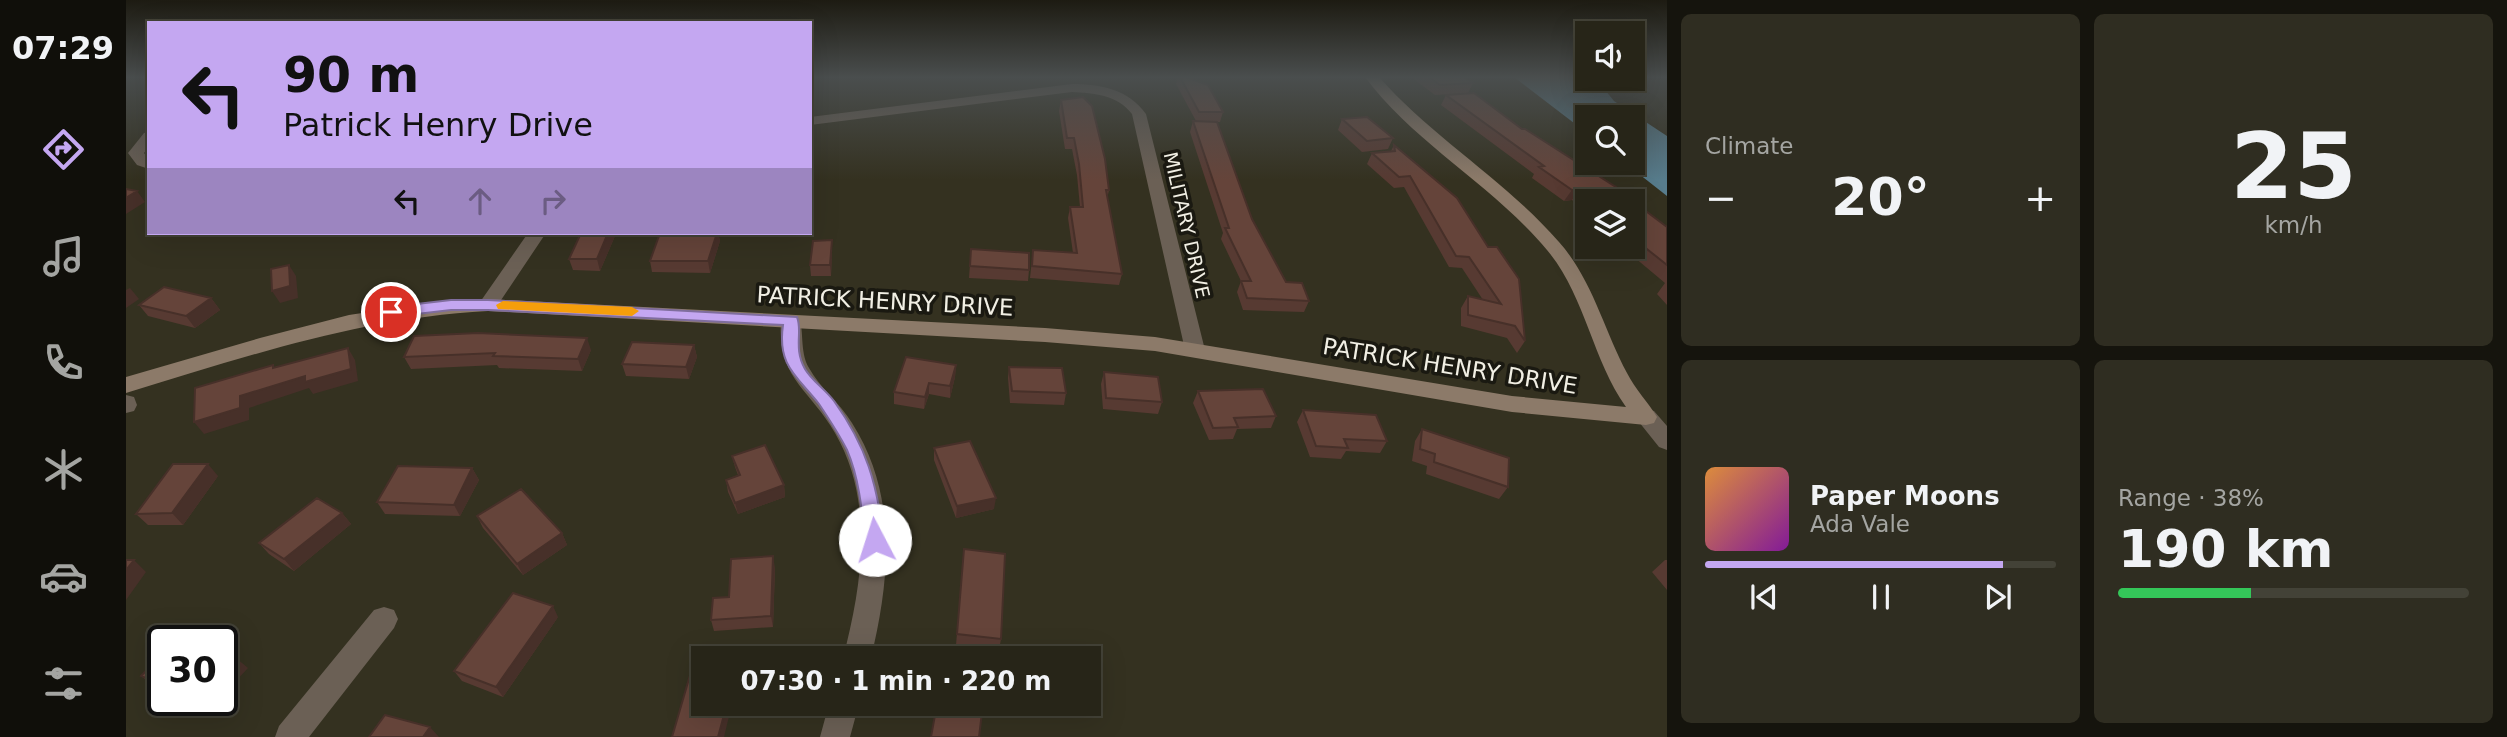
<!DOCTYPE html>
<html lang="en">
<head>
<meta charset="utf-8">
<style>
	body { margin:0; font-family:"DejaVu Sans",sans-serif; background:#2f2d21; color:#f1f3f6; height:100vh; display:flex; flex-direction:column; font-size:26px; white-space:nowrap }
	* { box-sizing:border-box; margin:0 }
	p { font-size:23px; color:#a4a5a2 }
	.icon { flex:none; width:38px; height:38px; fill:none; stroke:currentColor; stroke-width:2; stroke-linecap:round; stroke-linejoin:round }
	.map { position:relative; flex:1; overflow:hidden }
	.sheet { display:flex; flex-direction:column; gap:14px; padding:14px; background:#15140d; width:840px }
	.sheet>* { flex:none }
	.hud { position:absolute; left:21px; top:21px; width:665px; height:214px; border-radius:0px; box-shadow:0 7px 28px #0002,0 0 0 2px #434237; background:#c4a7f1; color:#111; overflow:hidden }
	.buttons { position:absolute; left:1449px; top:21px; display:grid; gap:14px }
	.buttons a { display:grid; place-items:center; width:70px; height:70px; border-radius:0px; background:#272518; box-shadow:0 7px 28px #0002,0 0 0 2px #434237; font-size:35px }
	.speed { position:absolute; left:21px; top:625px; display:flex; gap:14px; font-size:35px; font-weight:700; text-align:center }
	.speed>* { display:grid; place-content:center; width:91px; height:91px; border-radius:50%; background:#272518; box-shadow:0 7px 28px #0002,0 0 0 2px #434237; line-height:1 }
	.speed .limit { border:4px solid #111; border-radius:10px; background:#fff; color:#111 }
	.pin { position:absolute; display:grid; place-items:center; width:60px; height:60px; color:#fff; margin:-30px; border:4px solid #fff; border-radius:50%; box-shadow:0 2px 7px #0007 }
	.me { position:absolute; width:77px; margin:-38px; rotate:355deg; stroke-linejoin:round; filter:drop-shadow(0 0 5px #0008) }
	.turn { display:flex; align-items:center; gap:24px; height:147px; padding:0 21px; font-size:32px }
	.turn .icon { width:91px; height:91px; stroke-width:2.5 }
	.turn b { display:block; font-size:49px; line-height:60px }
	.lanes { display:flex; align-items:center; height:66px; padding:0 21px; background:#0003; justify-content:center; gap:35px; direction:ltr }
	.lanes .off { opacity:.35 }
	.big { font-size:52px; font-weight:800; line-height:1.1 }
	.sheet .tile { flex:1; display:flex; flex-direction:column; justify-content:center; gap:10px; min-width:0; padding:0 24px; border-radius:10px; background:#2f2d21 }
	.sheet .dial { align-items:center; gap:0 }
	.dial b { font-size:91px; line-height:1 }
	.song { display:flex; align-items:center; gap:21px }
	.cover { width:84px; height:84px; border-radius:10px; background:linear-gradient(135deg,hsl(30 70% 55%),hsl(290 70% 35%)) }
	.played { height:7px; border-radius:4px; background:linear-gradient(90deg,#c4a7f1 85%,#434237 85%) }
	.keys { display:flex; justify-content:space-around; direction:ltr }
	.heat { display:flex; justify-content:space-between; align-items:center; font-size:38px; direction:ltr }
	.charge { height:10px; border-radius:5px; background:linear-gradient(90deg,#34c759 38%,#434237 0) }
	.sheet .tiles { flex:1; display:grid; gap:14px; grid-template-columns:repeat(2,1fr) }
	.trip { position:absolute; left:565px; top:646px; width:410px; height:70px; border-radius:0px; background:#272518; box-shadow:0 7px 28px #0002,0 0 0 2px #434237; font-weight:800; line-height:70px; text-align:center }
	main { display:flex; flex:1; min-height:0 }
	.tabs { display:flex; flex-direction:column; width:126px; justify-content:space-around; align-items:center; background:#100f0a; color:#a4a5a2 }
	.tabs .icon { width:49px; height:49px }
	.tabs .on { color:#c4a7f1 }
	.tabs b { font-size:32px; color:#f1f3f6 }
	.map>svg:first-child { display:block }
</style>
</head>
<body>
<main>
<nav class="tabs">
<b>07:29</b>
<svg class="icon on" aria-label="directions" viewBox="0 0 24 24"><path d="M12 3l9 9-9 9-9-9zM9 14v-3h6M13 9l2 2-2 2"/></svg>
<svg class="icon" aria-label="music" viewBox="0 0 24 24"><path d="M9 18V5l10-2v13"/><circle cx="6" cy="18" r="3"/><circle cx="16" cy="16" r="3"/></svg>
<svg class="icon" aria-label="phone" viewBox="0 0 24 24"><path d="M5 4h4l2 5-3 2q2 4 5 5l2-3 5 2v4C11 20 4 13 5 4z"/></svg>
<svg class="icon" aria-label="climate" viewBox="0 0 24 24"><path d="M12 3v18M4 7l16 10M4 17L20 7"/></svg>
<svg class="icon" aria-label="car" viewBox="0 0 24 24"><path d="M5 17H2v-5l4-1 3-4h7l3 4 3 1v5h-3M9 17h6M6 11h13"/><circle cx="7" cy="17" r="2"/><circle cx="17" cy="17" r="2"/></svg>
<svg class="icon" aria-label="filters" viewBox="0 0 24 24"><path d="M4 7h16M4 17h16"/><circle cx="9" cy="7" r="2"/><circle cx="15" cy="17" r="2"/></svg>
</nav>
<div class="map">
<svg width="1541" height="737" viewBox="0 0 1541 737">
	<rect width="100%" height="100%" fill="#343120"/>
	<!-- water -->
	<path fill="#587d8d" d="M1388 77 1470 79 1488 101 1541 136V196L1499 163H1507V117H1461V133Z"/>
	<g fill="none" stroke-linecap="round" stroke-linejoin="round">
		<!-- street -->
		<path fill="#6b6055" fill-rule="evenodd" d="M946 84C975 84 1002 89 1020 114L1079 350 1076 355H1062L1059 350 1006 114C992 95 968 93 946 92L684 125V117Z
			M23 132V147L18 153 23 159V169L11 165 2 153 18 133Z
			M402 233H420L369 309H355L352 305Z
			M665 315 672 316C679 328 673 351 683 368 694 388 714 403 726 423 772 495 764 579 745 658H717C736 585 749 502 709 433 684 389 651 379 655 321L658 316Z
			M0 395 8 397 11 405 8 411 0 413Z
			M1520 409 1528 411 1541 426V450L1533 447 1509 417 1512 411Z
			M258 607 268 610 272 619 268 628 183 737H149L153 726 248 610Z
			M703 704H733L724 737H694Z"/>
		<!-- secondary -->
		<path fill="#8c7a69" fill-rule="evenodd" d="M1239 77H1253C1307 138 1379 180 1433 242 1466 279 1478 330 1501 373 1509 389 1522 402 1531 417L1528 423 1520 425 1386 412 1029 351 919 342 362 311C232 318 123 356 0 393V377L134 338 223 315 315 301 362 299 919 328 1029 337 1386 396 1500 407C1466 359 1459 295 1421 250 1367 185 1290 145 1239 77Z"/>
	</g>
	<!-- wall -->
	<path fill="#573a32" d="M1052 77H1060L1097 112 1094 122H1091L1126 219 1160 282 1183 301 1178 312 1117 310 1111 292 1115 281 1095 239 1097 233 1064 132 1067 121H1070L1050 84Z
		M1285 77H1342L1341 79 1347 83 1342 93 1309 95Z
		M1320 95 1396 129 1507 198 1506 200 1541 227V305L1531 294 1539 283 1496 247H1507V201H1461V211L1446 200 1438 201 1406 178 1408 174 1315 105Z
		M935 100 983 190 981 199 996 274 993 285 904 278 907 250 947 253 942 218 944 207H954L951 175 946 149H939L933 111Z
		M1216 119 1267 138 1262 149 1236 152 1212 130Z
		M1268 145 1399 341 1391 353 1381 338 1335 326V308L1342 296 1357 300 1336 268 1323 267 1278 187 1268 188 1241 164 1246 153 1265 151Z
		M455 233H488L489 236 474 271 447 270 443 259Z
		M534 233H592L594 241 584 273 526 272 524 261Z
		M845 249 903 270 902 281 843 278Z
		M706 252 705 276H685L684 265Z
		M85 298 94 310 69 328 22 316 13 305Z
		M288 336 465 350 456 371 373 368 371 365 285 369 278 357Z
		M568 345 571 357 563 379 500 376 496 364Z
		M830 365 829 377 824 398 803 394 798 409 768 404V392Z
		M883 367 940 393 938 405 884 403 882 378Z
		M978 372 1036 402 1032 414 977 409 975 384Z
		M1072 391 1150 416 1145 428 1111 429 1107 439 1083 440 1067 403Z
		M1177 410 1261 441 1254 453 1220 451 1215 459 1184 457 1171 422Z
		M1296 429 1382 487 1373 499 1300 474 1301 466 1286 461 1289 441Z
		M808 448 868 509 830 518 808 460Z
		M606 456 658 485 659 497 612 514 602 492 600 480 612 475 609 467Z
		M346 468 353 480 334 516 259 514 251 502Z
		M92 476 57 525H22L10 514Z
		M216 513 225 524 168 571 143 554 133 543Z
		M351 516 436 533 441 545 397 575 357 528Z
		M838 549 875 639 873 650 830 645Z
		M1539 560H1541V590L1526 572Z
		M649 568 647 627 588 631 585 620 603 597Z
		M432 617 377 697 336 681 328 671Z
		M37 654V690L28 686 15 676Z
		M61 700H93L84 710Z"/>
	<!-- shaded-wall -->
	<path fill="#473029" d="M1453 189 1446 200 1438 201 1446 190Z
		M11 191 19 202 0 214V198Z
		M482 233H488L489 236 474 271 471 259Z
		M591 233H592L594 241 584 273 582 261Z
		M706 240V252L705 276 704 265Z
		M163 265 170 276 172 298 154 303 146 291Z
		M4 288 13 299 0 308V290Z
		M85 298 94 310 69 328 60 316Z
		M461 338 465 350 456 371 452 359Z
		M568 345 571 357 563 379 560 367Z
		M222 348 229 360 232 381 187 394 183 388 123 408V420L78 434 68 422 114 396 179 376Z
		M830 365 829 377 824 398V386Z
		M803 383V394L798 409 799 397Z
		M82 464 92 476 57 525 46 513Z
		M346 468 353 480 334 516 328 505Z
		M658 485 659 497 612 514 609 503Z
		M870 498 868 509 830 518 831 506Z
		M216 513 225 524 168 571 158 559Z
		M436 533 441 545 397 575 391 564Z
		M647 556 649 568 647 627 645 616Z
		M8 560 20 572 0 600V570Z
		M427 606 432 617 377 697 370 687Z
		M110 658 122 668 96 696V673Z
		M71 700H93L84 710Z
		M601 704H606L598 737H592Z
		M304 727 313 737H297Z"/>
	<!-- building -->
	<path fill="#65443a" stroke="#473029" stroke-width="2" d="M1054 77H1060L1082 85 1097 112H1073Z
		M1303 77H1338L1347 83 1314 85Z
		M1348 93 1396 129H1399L1507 198 1504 199 1541 227V265L1507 238V201H1471L1453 189 1446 190 1413 167 1418 166 1320 95Z
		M957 97 966 106 979 159 983 190H980L996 274 906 266 907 250 951 253 944 207H957L953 164 948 138H941L935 100Z
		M1241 117 1267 138 1241 141 1216 119Z
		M1067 121 1091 122 1126 219 1160 282 1176 283 1183 301 1121 298 1115 281H1125L1099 228H1103Z
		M1268 145 1331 198 1362 247H1371L1393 279 1399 341 1389 326 1342 315V296L1375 304 1343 257 1330 256 1284 176 1273 177 1246 153 1269 151Z
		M0 189 11 191 0 198Z
		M455 233H482L471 259H443Z
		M534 233H591L582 261H524Z
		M706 240 704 265H684L687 241Z
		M845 249 903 253V270L844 266Z
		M163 265 164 286 146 291 145 269Z
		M38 287 85 298 60 316 13 305Z
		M352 333 461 338 452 359 367 356 369 353 278 357 288 336Z
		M506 342 568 345 560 367 496 364Z
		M222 348 225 369 179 382V376L114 396V408L68 422 69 388 147 365V368Z
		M780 357 830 365 824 386 803 383 799 397 768 392Z
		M883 367 936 368 940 393 886 391Z
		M978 372 1032 377 1036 402 980 398Z
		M1137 389 1150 416 1108 418 1112 427 1087 428 1072 391Z
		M1177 410 1250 415 1261 441 1218 439 1222 448 1190 446Z
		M1296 429 1383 458 1382 487 1308 462 1309 454 1294 449Z
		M844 441 870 498 831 506 808 448Z
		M639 445 658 485 609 503 600 480 614 475 606 456Z
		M47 464H82L46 513 10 514Z
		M272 466 346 468 328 505 251 502Z
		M395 489 436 533 391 564 351 516Z
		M191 498 216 513 158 559 133 543Z
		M838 549 879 554 875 639 831 634Z
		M647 556 645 616 585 620 587 598 603 597 605 559Z
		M0 560H8L0 570Z
		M387 593 427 606 370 687 328 671Z
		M56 635 68 640H50Z
		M96 652 110 658 96 673Z
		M37 654V685L15 676Z
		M567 665 578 666V704H601L592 737H546Z
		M811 704H857L853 737H805Z
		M259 715 304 727 297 737H243Z"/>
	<!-- sky -->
	<linearGradient id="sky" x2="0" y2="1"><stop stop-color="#1d1b12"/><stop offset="0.43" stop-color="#4a4e4e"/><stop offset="1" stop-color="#4a4e4e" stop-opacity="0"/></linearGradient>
	<rect width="1541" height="180" fill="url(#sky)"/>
	<!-- route -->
	<path fill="#c4a7f1" stroke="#7f6d9d" stroke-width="2" d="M325 300H362L671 317C677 331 667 348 679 369 686 381 699 389 708 401 741 447 751 484 758 540L755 546 749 548 742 546 739 540C736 510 733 478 721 450 713 434 703 419 693 404 671 376 651 366 657 325L362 310H325L265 317 258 312 265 307Z"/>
	<!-- slow -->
	<path fill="#f59e0b" d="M377 301 506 307 513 311 506 316 372 309 370 305Z"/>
	<g text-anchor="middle" stroke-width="7" stroke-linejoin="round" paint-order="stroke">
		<!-- far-street labels -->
		<g font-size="19" fill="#f1efe4" stroke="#1a1911">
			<text transform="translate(1061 225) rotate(77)" y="7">MILITARY DRIVE</text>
		</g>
		<!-- street labels -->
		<g font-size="23" fill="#f1efe4" stroke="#1a1911">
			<text transform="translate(759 301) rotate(3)" y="8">PATRICK HENRY DRIVE</text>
			<text transform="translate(1324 366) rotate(9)" y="8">PATRICK HENRY DRIVE</text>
		</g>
	</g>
</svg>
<div class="buttons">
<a><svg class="icon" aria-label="sound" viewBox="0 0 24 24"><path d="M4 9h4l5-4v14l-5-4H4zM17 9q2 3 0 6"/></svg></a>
<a><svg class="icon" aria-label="search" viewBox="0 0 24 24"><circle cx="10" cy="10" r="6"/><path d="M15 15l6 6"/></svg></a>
<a><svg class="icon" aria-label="layers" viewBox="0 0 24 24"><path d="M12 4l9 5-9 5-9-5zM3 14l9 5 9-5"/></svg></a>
</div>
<div class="speed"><div class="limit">30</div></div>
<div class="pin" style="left:265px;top:312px;background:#d93025"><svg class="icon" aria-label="arrive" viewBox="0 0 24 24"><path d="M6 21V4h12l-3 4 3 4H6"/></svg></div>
<svg class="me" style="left:749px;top:540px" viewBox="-20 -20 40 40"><circle r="19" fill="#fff"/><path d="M0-13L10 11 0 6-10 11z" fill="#c4a7f1"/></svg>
<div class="trip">07:30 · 1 min · 220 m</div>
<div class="hud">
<div class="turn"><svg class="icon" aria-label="left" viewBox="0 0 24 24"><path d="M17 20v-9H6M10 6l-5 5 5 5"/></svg><div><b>90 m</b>Patrick Henry Drive</div></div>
<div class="lanes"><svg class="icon" aria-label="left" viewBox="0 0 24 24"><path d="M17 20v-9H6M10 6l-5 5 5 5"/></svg><svg class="icon off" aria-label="ahead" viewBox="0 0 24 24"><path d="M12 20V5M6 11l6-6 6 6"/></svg><svg class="icon off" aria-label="right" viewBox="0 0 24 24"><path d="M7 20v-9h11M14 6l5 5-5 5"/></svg></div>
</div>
</div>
<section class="sheet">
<div class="tiles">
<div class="tile"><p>Climate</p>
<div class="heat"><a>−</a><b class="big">20°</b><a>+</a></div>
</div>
<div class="tile dial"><b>25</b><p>km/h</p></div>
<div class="tile">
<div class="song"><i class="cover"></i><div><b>Paper Moons</b><p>Ada Vale</p></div></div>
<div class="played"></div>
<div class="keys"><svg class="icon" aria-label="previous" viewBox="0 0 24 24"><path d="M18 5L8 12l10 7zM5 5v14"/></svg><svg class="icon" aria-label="pause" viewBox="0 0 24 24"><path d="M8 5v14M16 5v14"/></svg><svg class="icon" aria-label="next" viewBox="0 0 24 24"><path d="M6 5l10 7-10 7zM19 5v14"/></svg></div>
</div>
<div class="tile"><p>Range · 38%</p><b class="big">190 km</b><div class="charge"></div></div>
</div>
</section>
</main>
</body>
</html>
